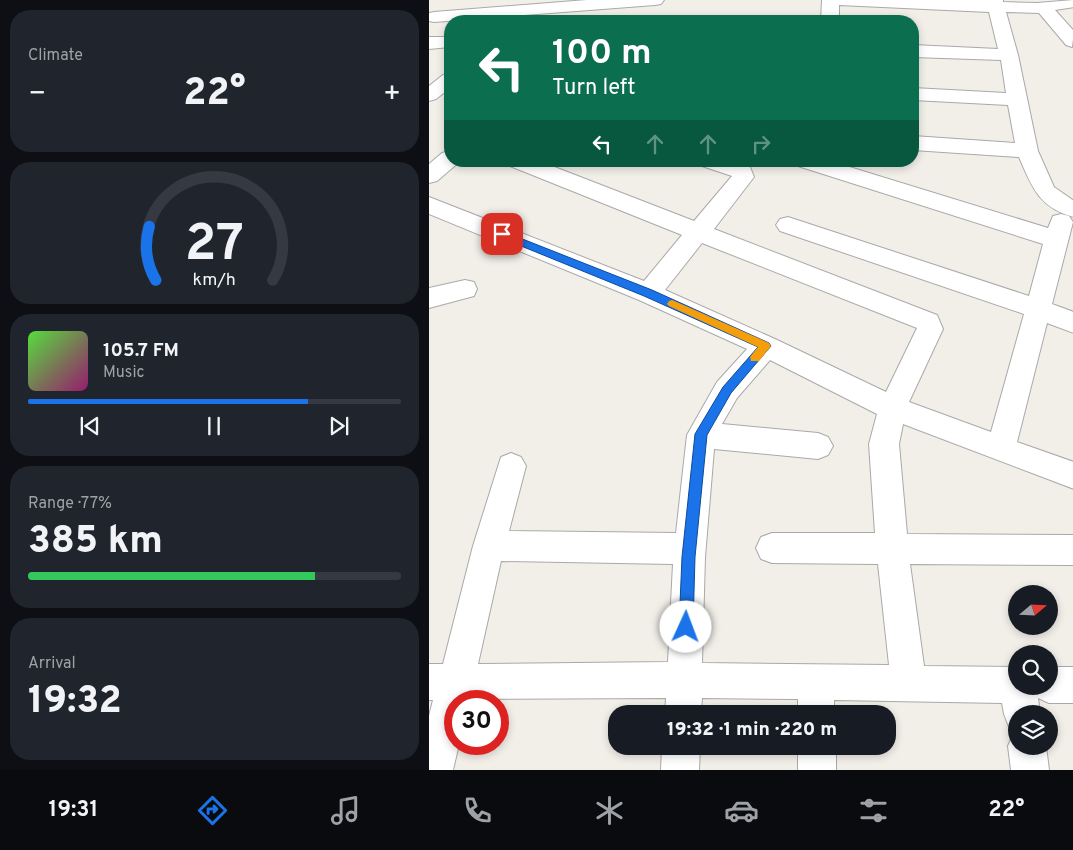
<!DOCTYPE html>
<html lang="en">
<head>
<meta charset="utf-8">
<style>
	body { margin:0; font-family:Overpass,sans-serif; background:#20242c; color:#f1f3f6; height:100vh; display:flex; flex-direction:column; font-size:19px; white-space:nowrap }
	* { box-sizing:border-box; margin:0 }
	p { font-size:16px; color:#9ea1a6 }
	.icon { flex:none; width:28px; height:28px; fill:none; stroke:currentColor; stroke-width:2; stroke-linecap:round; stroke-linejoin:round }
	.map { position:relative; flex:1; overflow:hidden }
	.sheet { display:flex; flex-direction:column; gap:10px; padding:10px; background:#0d0f14; width:429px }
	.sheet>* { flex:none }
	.hud { position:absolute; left:15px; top:15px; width:475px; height:152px; border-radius:20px; box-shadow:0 2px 8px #0003; background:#0b6e4f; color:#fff; overflow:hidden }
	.needle { width:32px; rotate:71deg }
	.fabs { position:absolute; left:579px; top:585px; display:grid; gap:10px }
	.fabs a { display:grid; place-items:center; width:50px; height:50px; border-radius:50%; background:#171b24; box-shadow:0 2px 8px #0003; font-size:25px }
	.speed { position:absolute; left:15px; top:690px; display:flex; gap:10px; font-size:25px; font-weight:700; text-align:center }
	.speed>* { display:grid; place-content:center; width:65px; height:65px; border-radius:50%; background:#171b24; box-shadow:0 2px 8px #0003; line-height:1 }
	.speed .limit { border:8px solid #d22; background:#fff; color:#111 }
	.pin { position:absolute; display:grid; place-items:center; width:42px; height:42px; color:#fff; margin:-21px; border-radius:10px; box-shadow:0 2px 8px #0006 }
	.me { position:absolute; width:55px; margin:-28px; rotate:2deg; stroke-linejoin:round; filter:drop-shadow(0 0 4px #0008) }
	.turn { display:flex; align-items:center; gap:18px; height:105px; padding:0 25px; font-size:22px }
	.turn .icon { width:65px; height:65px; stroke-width:2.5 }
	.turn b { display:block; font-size:35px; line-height:42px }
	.lanes { display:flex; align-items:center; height:48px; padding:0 25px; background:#0003; justify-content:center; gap:25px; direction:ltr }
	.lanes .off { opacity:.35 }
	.big { font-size:38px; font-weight:800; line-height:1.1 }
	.sheet .card { flex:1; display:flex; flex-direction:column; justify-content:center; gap:8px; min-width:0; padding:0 18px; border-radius:20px; background:#20242c }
	.sheet .dial { align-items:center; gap:0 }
	.dial svg { height:130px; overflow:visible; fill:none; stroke:#363941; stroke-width:7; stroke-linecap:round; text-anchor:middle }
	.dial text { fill:#f1f3f6; stroke:none }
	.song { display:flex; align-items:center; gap:15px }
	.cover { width:60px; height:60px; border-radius:8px; background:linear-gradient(135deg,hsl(110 70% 55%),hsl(320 70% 35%)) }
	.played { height:5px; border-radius:2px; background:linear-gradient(90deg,#1a73e8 75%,#363941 75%) }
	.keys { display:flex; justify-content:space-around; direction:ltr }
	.heat { display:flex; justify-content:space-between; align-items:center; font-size:28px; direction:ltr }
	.charge { height:8px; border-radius:4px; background:linear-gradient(90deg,#34c759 77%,#363941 0) }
	.trip { position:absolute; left:179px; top:705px; width:288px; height:50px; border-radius:20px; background:#171b24; box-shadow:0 2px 8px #0003; font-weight:800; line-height:50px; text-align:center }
	.dock { display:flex; height:80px; justify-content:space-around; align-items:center; background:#090b0e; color:#9ea1a6 }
	.dock .icon { width:35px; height:35px }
	.dock .active { color:#1a73e8 }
	.dock b { font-size:22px; color:#f1f3f6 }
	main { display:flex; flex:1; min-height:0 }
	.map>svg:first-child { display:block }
</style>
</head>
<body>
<main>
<section class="sheet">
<div class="card"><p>Climate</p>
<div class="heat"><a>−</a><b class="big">22°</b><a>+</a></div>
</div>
<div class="card dial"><svg viewBox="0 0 100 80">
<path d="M14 69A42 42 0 1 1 86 69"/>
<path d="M14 69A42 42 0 0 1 10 36" stroke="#1a73e8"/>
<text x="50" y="56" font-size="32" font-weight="700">27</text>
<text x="50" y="72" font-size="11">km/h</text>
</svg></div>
<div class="card">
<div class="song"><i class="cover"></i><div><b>105.7 FM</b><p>Music</p></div></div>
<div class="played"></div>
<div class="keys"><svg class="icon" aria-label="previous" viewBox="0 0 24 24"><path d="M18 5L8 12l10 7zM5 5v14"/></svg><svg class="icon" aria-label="pause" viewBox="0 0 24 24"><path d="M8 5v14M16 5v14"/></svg><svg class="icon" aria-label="next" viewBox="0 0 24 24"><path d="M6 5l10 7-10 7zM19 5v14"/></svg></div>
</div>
<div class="card"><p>Range · 77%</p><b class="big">385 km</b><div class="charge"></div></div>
<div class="card"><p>Arrival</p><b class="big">19:32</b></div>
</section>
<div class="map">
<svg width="645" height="770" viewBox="0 0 645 770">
	<rect width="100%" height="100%" fill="#f2efe9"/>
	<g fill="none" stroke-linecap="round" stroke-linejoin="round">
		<defs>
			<path id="minor" d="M158 0H235L232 4 226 5 5 22 0 21V13L5 12Z
				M393 0H574V2L608 3 645 0V7L626 10 645 31 643 47 637 45 610 13 577 12 589 55 609 151 625 187 645 201V217C610 208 603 187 590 157L484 150V136L586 143 579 105 484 100V88L577 93 572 60 484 57V45L569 49 560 12 410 5V21H392Z
				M0 37H21V47L0 49Z
				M21 73V88L7 99 0 101V86L14 75Z
				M21 151V161H30L29 163 8 181 0 183V164L13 153Z
				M78 161H110L265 221 303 176 273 166 270 161H304L321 167 325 177 285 229 508 315 514 329 480 402 562 432 595 314 351 231 347 225 351 219 359 217 600 296 614 244 369 166 366 161H401L619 228 624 216 632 214 640 216 644 222 623 304 645 312V333L618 323 588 442 645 462V489L474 424 470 444 478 534 645 535V565L481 564 495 666 588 667V686H620V667H645V703H620L609 698 611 714H588V730L580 727 575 714 573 703 405 700V714H369V699L273 698 272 714H236L237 698 40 699V701H26V744H30L24 770H0V716L4 700H0V664H14L44 546 72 457 82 453 92 457 97 466 80 531 247 533 258 435 288 382 318 349 210 300 0 214V197L215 281 253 235 81 166ZM273 243 488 328 457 392 346 339 236 290ZM341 360 448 414 440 444 446 533H343L332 537 327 548 332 559 343 563 449 564 460 665 273 663 276 557 285 449 389 459 399 455 404 446 399 437 389 433 293 424 308 398ZM72 561 244 564 239 662 49 664Z
				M36 280 45 282 48 289 45 296 0 308V288Z
				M588 732V746H617L620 770H582L579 746 585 733Z
				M233 746H271L270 770H232Z
				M369 746H407V770H369Z"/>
		</defs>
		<!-- minor casing -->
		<use href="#minor" stroke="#a9a9a9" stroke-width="2"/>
		<!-- minor -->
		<use href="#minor" fill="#fff" fill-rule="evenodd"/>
	</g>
	<!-- route -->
	<path fill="#1a73e8" stroke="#114b97" d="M73 231 223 290 340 343 342 346 302 393 278 435 266 557 264 627 262 632 257 634 252 632 250 627 253 557 266 434 294 387 329 347 215 296 70 237 68 234Z"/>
	<!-- slow -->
	<path fill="#f59e0b" d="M243 300 340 343 342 346 330 361H322L321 357 329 347 240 306 238 304 240 301Z"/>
</svg>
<div class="fabs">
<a><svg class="needle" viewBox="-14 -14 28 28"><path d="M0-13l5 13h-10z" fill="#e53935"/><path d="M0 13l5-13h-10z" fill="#9ea1a6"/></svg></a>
<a><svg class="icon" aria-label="search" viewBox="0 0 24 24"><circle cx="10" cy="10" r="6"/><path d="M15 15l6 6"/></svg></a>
<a><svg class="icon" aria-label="layers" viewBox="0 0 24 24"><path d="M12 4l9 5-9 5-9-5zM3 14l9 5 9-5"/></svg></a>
</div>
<div class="speed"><div class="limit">30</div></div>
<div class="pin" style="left:73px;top:234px;background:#d93025"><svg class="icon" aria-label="arrive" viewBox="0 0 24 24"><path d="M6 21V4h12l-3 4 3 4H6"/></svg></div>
<svg class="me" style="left:257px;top:627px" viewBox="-20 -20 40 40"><circle r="19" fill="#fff"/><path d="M0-13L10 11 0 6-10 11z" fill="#1a73e8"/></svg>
<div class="trip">19:32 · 1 min · 220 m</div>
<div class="hud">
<div class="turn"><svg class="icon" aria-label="left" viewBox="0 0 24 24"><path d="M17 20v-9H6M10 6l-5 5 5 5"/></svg><div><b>100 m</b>Turn left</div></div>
<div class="lanes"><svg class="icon" aria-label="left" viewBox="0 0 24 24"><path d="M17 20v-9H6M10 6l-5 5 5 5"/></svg><svg class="icon off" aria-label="ahead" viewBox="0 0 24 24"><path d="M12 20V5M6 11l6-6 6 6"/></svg><svg class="icon off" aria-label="ahead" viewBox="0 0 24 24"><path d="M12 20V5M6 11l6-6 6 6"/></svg><svg class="icon off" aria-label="right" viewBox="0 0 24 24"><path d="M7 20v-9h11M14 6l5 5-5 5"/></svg></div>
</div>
</div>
</main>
<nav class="dock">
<b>19:31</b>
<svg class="icon active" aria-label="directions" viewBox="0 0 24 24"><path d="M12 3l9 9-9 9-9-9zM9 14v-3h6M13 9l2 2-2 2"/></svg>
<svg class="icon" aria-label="music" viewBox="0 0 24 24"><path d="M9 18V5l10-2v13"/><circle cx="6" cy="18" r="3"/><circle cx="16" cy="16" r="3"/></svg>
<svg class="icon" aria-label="phone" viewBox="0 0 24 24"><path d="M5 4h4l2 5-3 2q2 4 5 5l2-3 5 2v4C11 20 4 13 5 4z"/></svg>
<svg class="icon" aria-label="climate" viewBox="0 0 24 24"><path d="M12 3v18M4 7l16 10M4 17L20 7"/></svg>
<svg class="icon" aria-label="car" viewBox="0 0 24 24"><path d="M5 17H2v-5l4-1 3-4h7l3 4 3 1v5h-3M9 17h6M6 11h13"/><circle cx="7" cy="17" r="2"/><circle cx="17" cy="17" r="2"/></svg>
<svg class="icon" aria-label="filters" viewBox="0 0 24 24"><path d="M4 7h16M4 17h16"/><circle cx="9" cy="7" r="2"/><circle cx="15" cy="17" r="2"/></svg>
<b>22°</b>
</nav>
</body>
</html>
